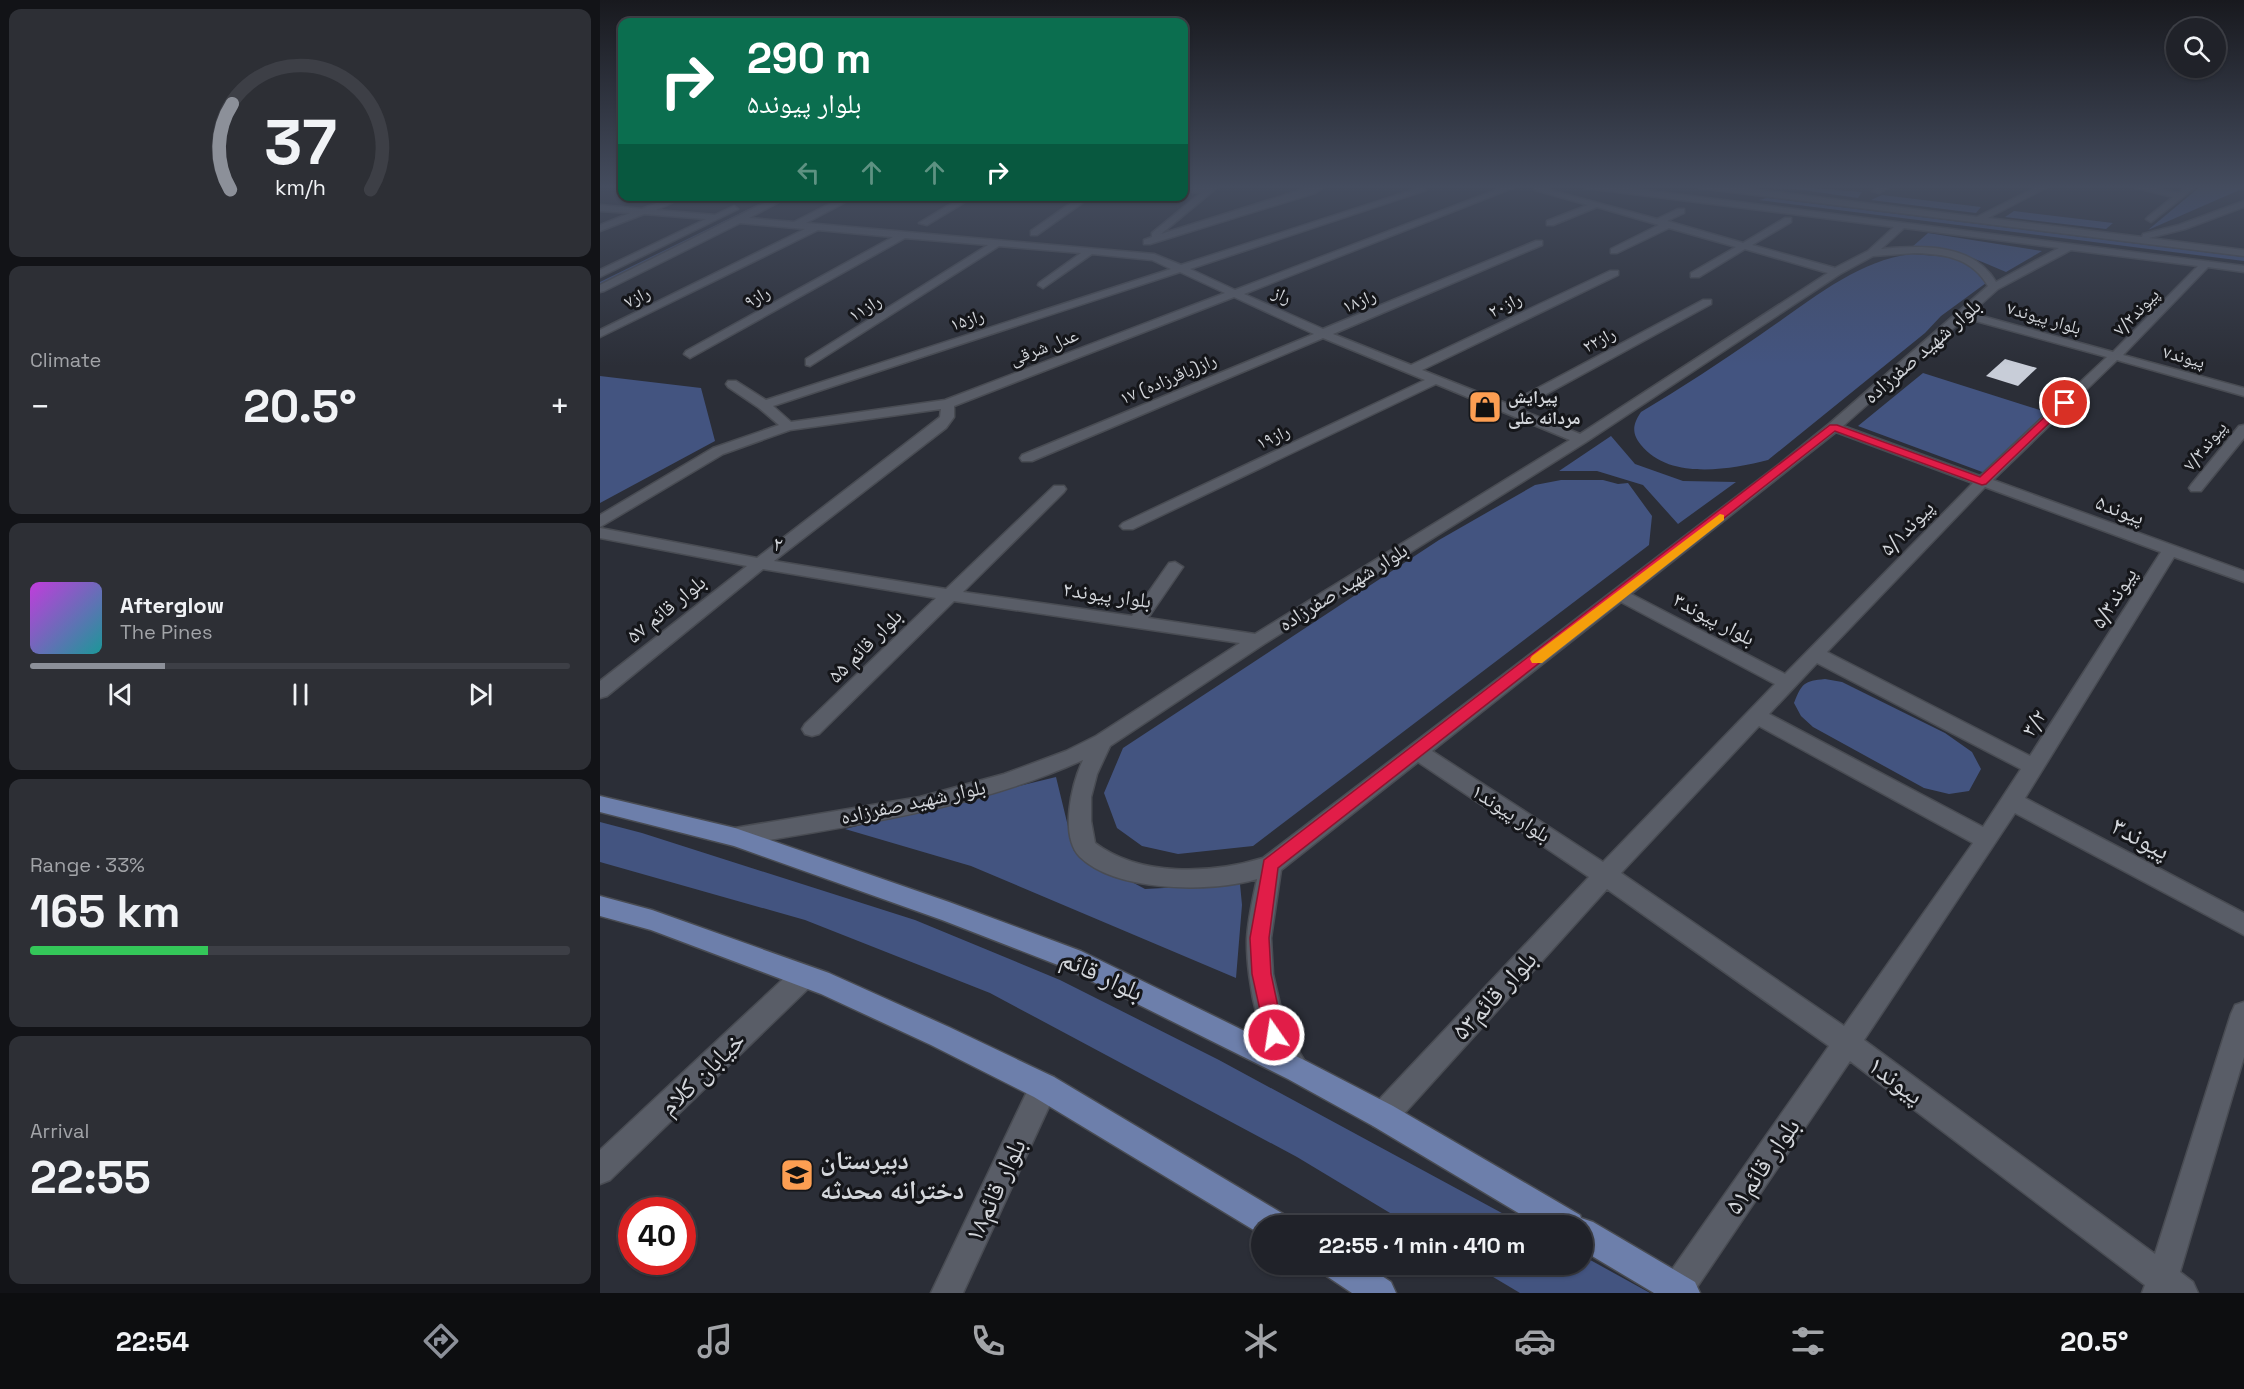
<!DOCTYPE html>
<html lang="en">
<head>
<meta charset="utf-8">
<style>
	body { margin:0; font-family:"Space Grotesk","Noto Naskh Arabic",sans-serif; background:#2d2f35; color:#f1f3f6; height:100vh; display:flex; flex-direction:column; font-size:22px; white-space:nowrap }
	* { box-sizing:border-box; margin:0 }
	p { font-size:20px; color:#a2a4a8 }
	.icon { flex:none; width:33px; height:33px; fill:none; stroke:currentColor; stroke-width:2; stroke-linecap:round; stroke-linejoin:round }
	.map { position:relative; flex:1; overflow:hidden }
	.side { display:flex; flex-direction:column; gap:9px; padding:9px; background:#121317; width:600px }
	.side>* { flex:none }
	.banner { position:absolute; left:18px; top:18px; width:570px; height:183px; border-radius:12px; box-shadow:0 2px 4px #0004,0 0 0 2px #3d3f46; background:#0b6e4f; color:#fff; overflow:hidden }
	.fabs { position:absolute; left:1566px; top:18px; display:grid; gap:12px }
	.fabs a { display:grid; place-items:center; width:60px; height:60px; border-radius:50%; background:#202229; box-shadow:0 2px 4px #0004,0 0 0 2px #3d3f46; font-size:30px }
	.speed { position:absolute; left:18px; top:1197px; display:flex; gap:12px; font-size:30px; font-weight:700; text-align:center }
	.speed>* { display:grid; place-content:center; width:78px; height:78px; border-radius:50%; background:#202229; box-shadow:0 2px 4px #0004,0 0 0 2px #3d3f46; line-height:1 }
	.speed .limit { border:9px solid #d22; background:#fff; color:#111 }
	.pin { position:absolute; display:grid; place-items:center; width:51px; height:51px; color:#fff; margin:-26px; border:3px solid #fff; border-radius:50%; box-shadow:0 2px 6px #0007 }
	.me { position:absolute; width:66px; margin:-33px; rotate:347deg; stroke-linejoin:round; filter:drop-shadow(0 0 4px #0008) }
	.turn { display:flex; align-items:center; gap:21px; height:126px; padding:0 30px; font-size:27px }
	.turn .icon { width:78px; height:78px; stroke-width:2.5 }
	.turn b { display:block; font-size:42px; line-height:51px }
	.lanes { display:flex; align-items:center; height:57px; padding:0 30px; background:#0003; justify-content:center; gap:30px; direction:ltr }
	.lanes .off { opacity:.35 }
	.big { font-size:45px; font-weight:600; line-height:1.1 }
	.side .card { flex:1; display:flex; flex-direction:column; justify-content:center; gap:9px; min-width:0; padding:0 21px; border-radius:12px; background:#2d2f35 }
	.side .dial { align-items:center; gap:0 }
	.dial svg { height:156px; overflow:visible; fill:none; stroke:#3d3f46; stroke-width:7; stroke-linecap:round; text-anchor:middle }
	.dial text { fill:#f1f3f6; stroke:none }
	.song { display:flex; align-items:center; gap:18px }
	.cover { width:72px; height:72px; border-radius:9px; background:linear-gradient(135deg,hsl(290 70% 55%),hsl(180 70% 35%)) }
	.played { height:6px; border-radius:3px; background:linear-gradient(90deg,#8c9099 25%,#3d3f46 25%) }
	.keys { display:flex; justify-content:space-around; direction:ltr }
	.heat { display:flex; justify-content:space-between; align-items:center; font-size:33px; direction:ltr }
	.charge { height:9px; border-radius:4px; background:linear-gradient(90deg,#34c759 33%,#3d3f46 0) }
	.trip { position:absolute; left:651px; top:1215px; width:342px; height:60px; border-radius:30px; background:#202229; box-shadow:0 2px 4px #0004,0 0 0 2px #3d3f46; font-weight:600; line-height:60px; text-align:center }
	.dock { display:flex; height:96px; justify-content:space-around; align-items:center; background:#0d0e10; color:#a2a4a8 }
	.dock .icon { width:42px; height:42px }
	.dock .active { color:#8c9099 }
	.dock b { font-size:27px; color:#f1f3f6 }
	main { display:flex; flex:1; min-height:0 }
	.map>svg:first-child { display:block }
</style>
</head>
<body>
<main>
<section class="side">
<div class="card dial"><svg viewBox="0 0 100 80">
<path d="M14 69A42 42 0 1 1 86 69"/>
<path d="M14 69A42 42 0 0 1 15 25" stroke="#8c9099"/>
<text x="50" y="56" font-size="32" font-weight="700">37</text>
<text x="50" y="72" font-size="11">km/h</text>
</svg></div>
<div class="card"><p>Climate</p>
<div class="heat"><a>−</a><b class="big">20.5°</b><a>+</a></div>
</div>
<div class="card">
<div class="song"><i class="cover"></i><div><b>Afterglow</b><p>The Pines</p></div></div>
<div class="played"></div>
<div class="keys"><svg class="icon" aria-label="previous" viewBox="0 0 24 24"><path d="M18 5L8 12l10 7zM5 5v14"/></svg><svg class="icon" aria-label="pause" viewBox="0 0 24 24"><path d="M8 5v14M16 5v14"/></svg><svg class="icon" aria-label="next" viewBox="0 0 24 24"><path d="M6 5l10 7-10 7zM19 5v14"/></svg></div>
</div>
<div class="card"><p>Range · 33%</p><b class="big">165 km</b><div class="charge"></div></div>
<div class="card"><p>Arrival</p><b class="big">22:55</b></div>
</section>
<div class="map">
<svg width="1644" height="1293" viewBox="0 0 1644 1293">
	<rect width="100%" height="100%" fill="#2b2e37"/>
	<!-- green -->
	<path fill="#435480" d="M1174 185 1262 192 1258 198 1196 189 1165 188Z
		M1602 185H1644V188L1548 230Z
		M1282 195 1381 207 1376 213 1271 200Z
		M173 197H182L0 286V282Z
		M1167 198 1644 257V261L1159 200Z
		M1414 211 1513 223 1506 229 1405 217Z
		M1328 233 1442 251 1406 272C1376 259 1346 245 1312 247Z
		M1311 254 1350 257 1373 267 1386 283 1341 316 1325 333 1168 460C1129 470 1069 480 1041 445 1031 433 1033 424 1041 412 1081 388 1121 362 1160 335 1206 304 1255 261 1311 254Z
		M1323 373 1446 412 1385 473 1258 426Z
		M0 376 101 388 115 441 0 503Z
		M1011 436 1035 464 1083 481 1136 482 1078 524 1043 485 997 471H959Z
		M961 480H1003L1018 484 1028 483 1052 516 1049 545 653 846 578 854 542 846 517 828 504 793 523 748 839 540 935 485Z
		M1225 679 1242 682 1345 733 1372 752 1381 769 1369 791 1349 794 1324 788 1213 727 1201 716 1194 703C1202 683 1204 681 1225 679Z
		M456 777 474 851 545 889 640 884 642 905 636 978 371 866 245 829Z
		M0 822 42 833 315 920 460 980 619 1060 924 1225H810L697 1157 390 993 205 920 0 862Z
		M983 1256 1050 1293H920L873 1265 982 1264Z"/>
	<!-- building -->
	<path fill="#c8cdd8" d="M1405 359 1437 368 1418 386 1386 376Z"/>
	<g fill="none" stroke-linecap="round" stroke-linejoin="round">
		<defs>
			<path id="minor" d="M611 185H620L561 234 717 185H727L715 193 550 244H544V240L552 237V233L601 193 584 191V187L607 188Z
				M909 185H920L644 294 723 329 936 241H942V245L733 334 811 365 1010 271H1018V275L822 370 908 404 1103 300H1111V304L919 409 980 434 1228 273 1145 249 1099 277H1091V273L1136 247 1069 228 1017 253H1011V249L1059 225 997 207 953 225H947V221L988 205 935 190V186L1057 219 1078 209H1084V213L1067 221 1143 243 1185 218H1191V222L1152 245 1235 268 1268 251 1294 227 985 188 981 185H1004L1644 266V272L1608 267 1523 355 1644 388V396L1517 360 1393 480 1644 571V582L1574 557 1425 798 1644 913V935L1415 813 1264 1040 1555 1254 1631 1014 1635 1005 1644 1002V1057L1580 1272 1593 1282 1598 1293H1542L1545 1285 1250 1061 1093 1293H1063L1061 1289 1066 1278 1229 1046 1007 889 793 1126 783 1130 773 1126 769 1116 773 1106 989 877 818 762 681 870 671 938 673 974 686 1030 710 1070 706 1079 697 1083C660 1068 646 976 647 939 648 919 653 898 657 879 611 893 516 892 480 857 459 836 472 783 483 760 373 810 252 825 135 846L127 843 124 837 127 831 135 828 320 797 404 774 466 751 496 736 640 643 354 601 219 734 212 736 205 734 202 729 205 724 336 598 163 569 7 696 0 698V681L147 566 0 538V528L157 558 340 417 341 409 190 430 123 454 0 527V515L113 448 179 425 159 408 128 387 126 384 128 381H136L166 400 571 269 552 260 492 254 443 288 438 285 439 283 481 253 399 246 210 366 206 365V359L388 245 305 238 90 358 84 354 86 351 293 237 218 230 0 337V330L205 229 140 223 4 291 0 292V285L178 196H190L149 218 194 222 245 196H257L206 223 554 254 581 265 819 188 826 190 590 269 635 290ZM1304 228 1459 248 1396 282C1373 243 1321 245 1281 249ZM1471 250 1598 266 1513 352 1371 313 1398 289ZM1315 253C1345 254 1372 258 1388 286L1229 424 1182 462 663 858C611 874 540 877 495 843L491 821V797L497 774 510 746 664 644 986 442 1240 274 1273 256ZM580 272 625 293 345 400 191 422 173 406ZM634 297 714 334 422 455 420 458 422 461H432L723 338 825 380 523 523 520 526 523 529H533L836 384 970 440 655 634 548 618 583 567 575 562 569 563 532 616 363 592 464 492 466 489 464 486H454L346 589 174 561 346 428 354 417V406ZM1365 318 1507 357 1380 476 1243 426ZM1236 432 1373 483 1185 674 1031 594ZM1385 487 1561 552 1430 756 1227 652ZM1021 602 1175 684 1003 862 832 751ZM1217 663 1421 769 1383 827 1169 714ZM1159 726 1373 843 1244 1026 1021 873Z
				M1095 185H1119L1377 217 1441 185H1451L1388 218 1542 237 1543 234 1579 225 1644 201V207L1585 229 1549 238 1644 250V256L1099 188Z
				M1283 185H1294L1279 193 1272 191Z
				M1524 185H1540L1579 193 1589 185H1598L1551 222 1546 219 1548 217 1573 197Z
				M74 196H87L56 210 115 215 134 206 138 209 0 277V270L106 219 44 214 0 231V225L30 213 0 211V205L42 209Z
				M364 196H375L327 225 319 223Z
				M481 196H492L437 235H431V231Z
				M1644 425V438L1601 491H1591L1589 488 1591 485 1639 426Z
				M204 965 213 968 216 976 213 984 10 1180 0 1184V1150L195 968Z
				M444 1073 454 1077 458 1087 363 1293H331L434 1077Z"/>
			<path id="major" d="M0 796 135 828 349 902 481 951 706 1061 793 1106 980 1215 981 1218 993 1222 1095 1282 1100 1293H1054L982 1250V1226H940L773 1126 688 1079 463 967 342 920 134 846 0 812Z
				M0 896 52 910 229 973 349 1027 454 1077 685 1215 689 1226H662V1235L434 1097 331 1045 221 994 51 930 0 916Z
				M721 1264H764L791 1282 796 1293H752L725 1275Z"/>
		</defs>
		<!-- minor casing -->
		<use href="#minor" stroke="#494c53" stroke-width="3"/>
		<!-- major casing -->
		<use href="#major" stroke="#494c53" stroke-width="3"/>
		<!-- minor -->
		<use href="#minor" fill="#595d67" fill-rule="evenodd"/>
		<!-- major -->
		<use href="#major" fill="#6d7fab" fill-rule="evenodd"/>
	</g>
	<!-- sky -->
	<linearGradient id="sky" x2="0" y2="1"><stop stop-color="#18191e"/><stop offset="0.51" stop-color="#444c5e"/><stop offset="1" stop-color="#444c5e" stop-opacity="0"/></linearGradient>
	<rect width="1644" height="366" fill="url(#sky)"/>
	<!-- route -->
	<path fill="#e11d48" stroke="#92132f" stroke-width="1.5" d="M1462 401 1470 403 1386 484 1382 485 1235 431 678 868 669 938 671 974 684 1035 681 1042 674 1045 667 1042 652 974 650 938 664 860 1230 425H1237L1380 477Z"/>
	<!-- slow -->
	<path fill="#f59e0b" d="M1120 514 1124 515V520L942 663H932L930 659 932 656Z"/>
	<!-- icons -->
	<defs>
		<symbol id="shop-square" viewBox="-11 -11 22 22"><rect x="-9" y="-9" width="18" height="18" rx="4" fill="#fc9e52" stroke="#15161a"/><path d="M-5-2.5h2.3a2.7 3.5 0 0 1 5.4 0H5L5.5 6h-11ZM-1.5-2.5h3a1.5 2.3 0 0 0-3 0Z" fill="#111"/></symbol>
		<symbol id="school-square" viewBox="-11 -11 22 22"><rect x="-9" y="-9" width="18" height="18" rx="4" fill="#fc9e52" stroke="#15161a"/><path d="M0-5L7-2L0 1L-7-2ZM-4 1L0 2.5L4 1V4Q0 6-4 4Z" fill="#111"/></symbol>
	</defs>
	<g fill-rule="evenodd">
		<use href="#shop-square" x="866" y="388" width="38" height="38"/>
		<use href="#school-square" x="178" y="1156" width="38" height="38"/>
	</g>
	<g text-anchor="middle" stroke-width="6" stroke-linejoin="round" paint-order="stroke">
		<!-- far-street labels -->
		<g font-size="18" fill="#d3d6db" stroke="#15161a">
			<text transform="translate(682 295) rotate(25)" y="6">راز</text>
			<text transform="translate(37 297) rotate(-26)" y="6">راز۷</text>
			<text transform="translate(157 297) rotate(-29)" y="6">راز۹</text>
			<text transform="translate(759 301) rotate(-23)" y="6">راز۱۸</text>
			<text transform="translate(905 305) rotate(-26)" y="6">راز۲۰</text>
			<text transform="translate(265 308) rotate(-32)" y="6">راز۱۱</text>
			<text transform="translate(1536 312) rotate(-46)" y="6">پیوند۷/۲</text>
			<text transform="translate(1444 318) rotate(16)" y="6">بلوار پیوند۷</text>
			<text transform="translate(367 320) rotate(-18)" y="6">راز۱۵</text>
			<text transform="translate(999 340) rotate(-28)" y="6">راز۲۲</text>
			<text transform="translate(444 347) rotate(-21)" y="6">عدل شرقی</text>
			<text transform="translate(1584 357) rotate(15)" y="6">پیوند۷</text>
			<text transform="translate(568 379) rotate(-23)" y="6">۱۷ راز(باقرزاده)</text>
			<text transform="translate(673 437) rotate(-25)" y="6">راز۱۹</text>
			<text transform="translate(1605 446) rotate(-51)" y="6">پیوند۷/۳</text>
		</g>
		<!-- far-poi labels -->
		<g font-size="18" font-weight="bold" fill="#d3d6db" stroke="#15161a" text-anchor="start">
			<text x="908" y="403">پیرایش<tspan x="908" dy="21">مردانه علی</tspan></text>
		</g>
		<!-- street labels -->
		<g font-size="21" fill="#d3d6db" stroke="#15161a">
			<text transform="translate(1322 351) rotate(-41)" y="7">بلوار شهید صفرزاده</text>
			<text transform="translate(1520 510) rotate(20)" y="7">پیوند۵</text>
			<text transform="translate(1307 528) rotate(-46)" y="7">پیوند۵/۱</text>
			<text transform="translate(178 544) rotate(9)" y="7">۲</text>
			<text transform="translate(743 587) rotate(-32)" y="7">بلوار شهید صفرزاده</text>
			<text transform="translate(507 595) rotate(8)" y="7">بلوار پیوند۲</text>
			<text transform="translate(1514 598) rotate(-58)" y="7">پیوند۵/۳</text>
			<text transform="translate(66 609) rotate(-39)" y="7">بلوار قائم ۵۷</text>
			<text transform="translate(1114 619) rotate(28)" y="7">بلوار پیوند۳</text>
			<text transform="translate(265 646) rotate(-45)" y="7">بلوار قائم ۵۵</text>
			<text transform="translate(1434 723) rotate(-57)" y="7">۳/۲</text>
			<text transform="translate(313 802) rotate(-12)" y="7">بلوار شهید صفرزاده</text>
			<text transform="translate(911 813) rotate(33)" y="7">بلوار پیوند۱</text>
		</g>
		<!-- near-street labels -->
		<g font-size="26" fill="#d3d6db" stroke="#15161a">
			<text transform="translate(1541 838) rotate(28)" y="9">پیوند۳</text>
			<text transform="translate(502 975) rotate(25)" y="9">بلوار قائم</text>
			<text transform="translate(894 995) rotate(-47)" y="9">بلوار قائم۵۳</text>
			<text transform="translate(102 1073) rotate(-44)" y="9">خیابان کلام</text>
			<text transform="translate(1296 1080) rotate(37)" y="9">پیوند۱</text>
			<text transform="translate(1162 1166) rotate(-55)" y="9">بلوار قائم۵۱</text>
			<text transform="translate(395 1190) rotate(-65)" y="9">بلوار قائم۱۸</text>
		</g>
		<!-- near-poi labels -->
		<g font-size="26" font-weight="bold" fill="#d3d6db" stroke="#15161a" text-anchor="start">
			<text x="220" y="1169">دبیرستان<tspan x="220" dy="30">دخترانه محدثه</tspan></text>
		</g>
	</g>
</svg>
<div class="fabs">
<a><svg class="icon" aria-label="search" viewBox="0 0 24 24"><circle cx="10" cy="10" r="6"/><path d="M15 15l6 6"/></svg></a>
</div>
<div class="speed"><div class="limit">40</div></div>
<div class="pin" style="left:1465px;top:403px;background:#d93025"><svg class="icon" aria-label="arrive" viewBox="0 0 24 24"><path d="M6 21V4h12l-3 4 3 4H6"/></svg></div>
<svg class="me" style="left:674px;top:1035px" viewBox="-20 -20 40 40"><circle r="17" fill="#e11d48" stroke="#fff" stroke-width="3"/><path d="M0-11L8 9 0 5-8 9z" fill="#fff"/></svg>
<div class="trip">22:55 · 1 min · 410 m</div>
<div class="banner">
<div class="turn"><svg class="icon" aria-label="right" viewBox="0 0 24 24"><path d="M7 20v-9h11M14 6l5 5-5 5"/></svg><div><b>290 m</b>بلوار پیوند۵</div></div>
<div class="lanes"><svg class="icon off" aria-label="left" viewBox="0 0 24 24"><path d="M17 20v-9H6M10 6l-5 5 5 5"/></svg><svg class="icon off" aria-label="ahead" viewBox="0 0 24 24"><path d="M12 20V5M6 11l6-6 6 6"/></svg><svg class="icon off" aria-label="ahead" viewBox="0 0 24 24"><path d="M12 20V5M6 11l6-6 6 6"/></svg><svg class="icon" aria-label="right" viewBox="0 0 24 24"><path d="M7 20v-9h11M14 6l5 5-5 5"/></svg></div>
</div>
</div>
</main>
<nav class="dock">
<b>22:54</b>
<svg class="icon active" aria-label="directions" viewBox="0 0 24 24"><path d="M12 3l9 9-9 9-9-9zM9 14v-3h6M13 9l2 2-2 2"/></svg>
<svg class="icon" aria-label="music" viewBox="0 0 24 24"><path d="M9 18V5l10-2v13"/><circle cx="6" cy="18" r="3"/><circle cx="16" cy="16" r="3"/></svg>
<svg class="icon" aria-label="phone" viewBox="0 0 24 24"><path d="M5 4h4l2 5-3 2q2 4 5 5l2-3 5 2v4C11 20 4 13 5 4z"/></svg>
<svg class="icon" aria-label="climate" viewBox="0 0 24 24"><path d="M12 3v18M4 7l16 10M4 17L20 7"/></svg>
<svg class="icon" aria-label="car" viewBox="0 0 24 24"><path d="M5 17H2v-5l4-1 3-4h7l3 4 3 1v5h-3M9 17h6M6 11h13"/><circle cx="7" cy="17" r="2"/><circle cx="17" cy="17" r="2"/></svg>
<svg class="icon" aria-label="filters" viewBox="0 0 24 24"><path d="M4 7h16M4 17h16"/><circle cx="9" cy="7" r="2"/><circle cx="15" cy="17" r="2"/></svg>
<b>20.5°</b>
</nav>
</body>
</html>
